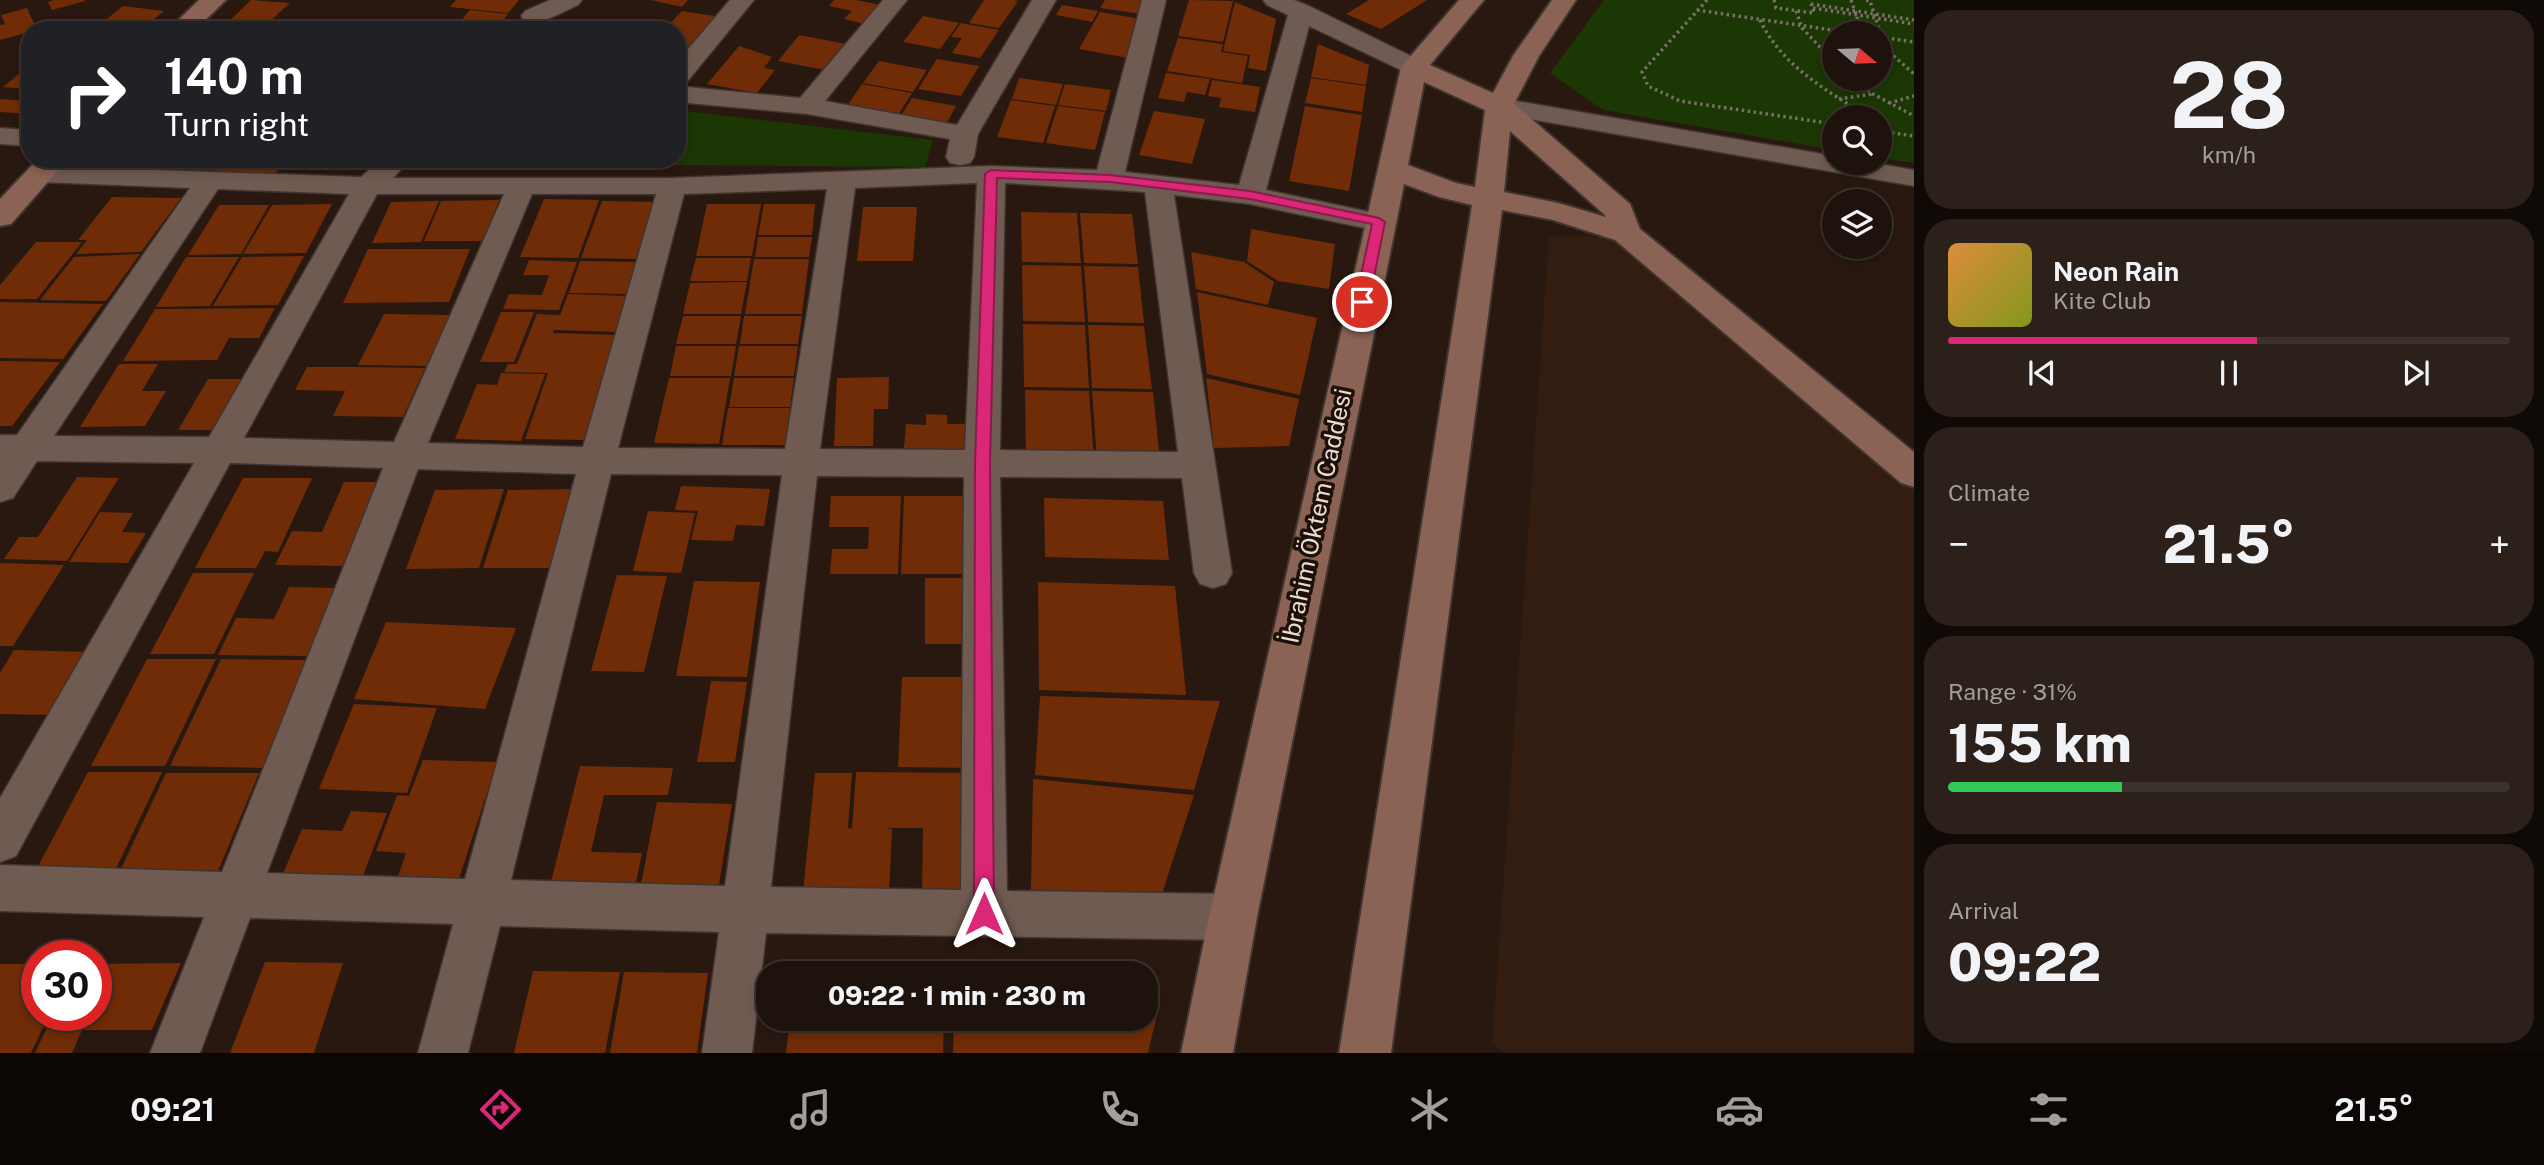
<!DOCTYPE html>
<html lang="en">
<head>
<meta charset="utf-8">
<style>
	body { margin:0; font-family:"Public Sans",sans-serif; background:#2b201a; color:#f1f3f6; height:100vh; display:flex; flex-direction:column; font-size:26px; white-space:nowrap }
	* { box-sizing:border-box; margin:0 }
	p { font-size:23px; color:#a19e9d }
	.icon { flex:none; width:38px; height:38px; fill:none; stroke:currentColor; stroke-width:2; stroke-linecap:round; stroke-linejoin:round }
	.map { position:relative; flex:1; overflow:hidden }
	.panel { display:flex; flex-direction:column; gap:10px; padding:10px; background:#100a07; width:630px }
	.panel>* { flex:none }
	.hud { position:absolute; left:21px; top:21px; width:665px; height:147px; border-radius:28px; box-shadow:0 4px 10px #0003,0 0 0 2px #3c322d; background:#202124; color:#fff; overflow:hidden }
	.needle { width:46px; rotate:109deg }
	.controls { position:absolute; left:1822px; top:21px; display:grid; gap:14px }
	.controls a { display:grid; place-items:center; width:70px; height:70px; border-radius:50%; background:#1e120c; box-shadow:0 4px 10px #0003,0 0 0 2px #3c322d; font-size:35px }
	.speed { position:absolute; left:21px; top:940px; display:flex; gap:14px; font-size:35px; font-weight:700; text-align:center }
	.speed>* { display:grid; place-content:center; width:91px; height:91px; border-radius:50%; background:#1e120c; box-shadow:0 4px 10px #0003,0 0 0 2px #3c322d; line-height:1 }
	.speed .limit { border:10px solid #d22; background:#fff; color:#111 }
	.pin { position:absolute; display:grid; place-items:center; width:60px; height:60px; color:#fff; margin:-30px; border:4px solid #fff; border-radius:50%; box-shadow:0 2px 7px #0007 }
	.me { position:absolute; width:77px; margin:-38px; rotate:0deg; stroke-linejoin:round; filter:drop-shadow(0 0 5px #0008) }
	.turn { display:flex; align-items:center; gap:24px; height:147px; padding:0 28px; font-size:32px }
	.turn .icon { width:91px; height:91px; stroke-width:2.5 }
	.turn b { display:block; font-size:49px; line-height:60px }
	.big { font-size:52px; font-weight:800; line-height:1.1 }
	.panel .widget { flex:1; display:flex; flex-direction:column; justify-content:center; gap:10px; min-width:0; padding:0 24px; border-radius:28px; background:#2b201a }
	.panel .dial { align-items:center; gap:0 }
	.dial b { font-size:91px; line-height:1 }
	.song { display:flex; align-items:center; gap:21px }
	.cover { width:84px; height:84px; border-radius:10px; background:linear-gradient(135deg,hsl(30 70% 55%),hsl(70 70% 35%)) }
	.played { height:7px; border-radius:4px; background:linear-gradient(90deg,#db2777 55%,#3c322d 55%) }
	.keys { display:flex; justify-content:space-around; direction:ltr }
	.heat { display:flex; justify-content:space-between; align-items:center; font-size:38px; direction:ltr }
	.charge { height:10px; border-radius:5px; background:linear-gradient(90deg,#34c759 31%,#3c322d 0) }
	.trip { position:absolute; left:756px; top:961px; width:402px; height:70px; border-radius:28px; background:#1e120c; box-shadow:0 4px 10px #0003,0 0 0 2px #3c322d; font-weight:800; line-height:70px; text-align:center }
	.menu { display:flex; height:112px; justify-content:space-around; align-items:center; background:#0c0705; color:#a19e9d }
	.menu .icon { width:49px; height:49px }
	.menu .active { color:#db2777 }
	.menu b { font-size:32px; color:#f1f3f6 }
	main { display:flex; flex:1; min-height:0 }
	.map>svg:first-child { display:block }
</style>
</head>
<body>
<main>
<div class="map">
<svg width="1914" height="1053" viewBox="0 0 1914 1053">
	<rect width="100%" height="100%" fill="#281810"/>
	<!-- built -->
	<path fill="#331d11" d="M1549 236 1638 237 1914 487V1053H1506L1492 1044Z"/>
	<!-- green -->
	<path fill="#1a3704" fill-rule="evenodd" d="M1604 0H1914V163L1880 158V117H1834V150L1603 110 1550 73ZM1834 33H1880V79H1834Z
		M677 110 933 140 925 167 435 163 437 159H677Z"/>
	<!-- building -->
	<path fill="#702c06" d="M54 0H85V1L52 10 48 2Z
		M251 0 290 3 260 30H220Z
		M456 0H519L508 13 450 7Z
		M651 0H688L682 7Z
		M834 0H856L881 5 864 24 844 19 852 11 829 6Z
		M984 0H1013L1018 1 999 28 969 23Z
		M1105 0H1147L1141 14 1100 8Z
		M1189 0 1233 1 1223 42 1178 36Z
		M1369 0H1427L1381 29 1346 14Z
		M1235 2 1276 19 1266 71 1248 68 1250 55 1223 51Z
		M1062 5 1098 11 1092 22 1056 15Z
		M123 6 164 11 140 30H93Z
		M27 8 37 30 0 40V25L5 24 1 15Z
		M470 10 508 14 495 30H472L477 24 460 22Z
		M682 11 721 17 695 48 677 45V30H664Z
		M1100 12 1141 19 1128 58 1079 49Z
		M923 16 959 23 940 49 903 42Z
		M961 23 999 30 980 58 952 53 962 38 951 37Z
		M799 35 846 44 825 70 778 61Z
		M1178 38 1223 44 1221 52 1248 56 1242 83 1167 71Z
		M1318 44 1369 65 1366 85 1311 77Z
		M739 46 772 57 764 68 775 70 757 93 707 84Z
		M937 59 979 66 961 96 918 89Z
		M879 61 927 70 913 92 863 83Z
		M30 65V89L3 87Z
		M1166 73 1210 79 1205 95 1187 92 1184 102 1158 98Z
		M1019 78 1063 84 1056 105 1012 99Z
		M1311 78 1366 86 1362 112 1305 103Z
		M1212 80 1260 87 1255 112 1219 107 1221 98 1208 96Z
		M862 84 912 93 896 118 845 109Z
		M1065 84 1111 90 1106 111 1058 105Z
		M912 98 956 106 944 128 899 119Z
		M0 99 30 101V114L0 112Z
		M1011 100 1055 106 1043 143 997 137Z
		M1058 106 1105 112 1095 150 1046 143Z
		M1305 106 1362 115 1349 191 1289 181Z
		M1154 111 1205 119 1192 164 1139 155Z
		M120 159H209L196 175 106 174Z
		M223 159H288L271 178 212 171Z
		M112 197 181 198 141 252 76 254 87 240H78Z
		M544 199 599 200 578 258 520 257Z
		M499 200 484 241H424L441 201Z
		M439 201 421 242 372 243 391 202Z
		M602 201 659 202 641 259 581 258Z
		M332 204 306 253 243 254 272 205Z
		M707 204H761L752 256H696Z
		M764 204H815L812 235H758Z
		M219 205H269L241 254 188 255Z
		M863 207H917L913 261H857Z
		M1021 212 1077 213 1081 263 1022 262Z
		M1080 213 1132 214 1138 264 1084 263Z
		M1251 229 1335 244 1329 289 1278 281 1247 261Z
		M758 237H812L809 257H755Z
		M36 242H82L37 299H0V285Z
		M368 249H470L449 302 343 303Z
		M1191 252 1244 262 1274 282 1268 305 1196 289Z
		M140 254 106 301 40 300 74 257Z
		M304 256 278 305 213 306 242 257Z
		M186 257H239L210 306 156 307Z
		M696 258H751L747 281H690Z
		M754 259H809L802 314H745Z
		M529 260 577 262 559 310 503 309 509 294 542 295 549 275H523Z
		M580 261 640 262 631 294 569 293Z
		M1022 265 1081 266 1085 322 1023 321Z
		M1084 266 1138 267 1144 323 1088 322Z
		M747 282 741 314H683L690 283Z
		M1197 292 1317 318 1300 395 1207 374Z
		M568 294 630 296 619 332 554 330 553 333 617 335 584 440 525 439 548 373 504 372 508 364H517L537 314 560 315Z
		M0 302 103 304 63 359 0 358Z
		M275 308 259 338H229L217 360 123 361 155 309Z
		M501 312H534L514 362H480Z
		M384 314 450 315 427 366 358 365Z
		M683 316H741L736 344H676Z
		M744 316H802L798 344H740Z
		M1023 324 1085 325 1089 388 1024 387Z
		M1088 325 1144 326 1152 389 1092 388Z
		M676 346H736L731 376H670Z
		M739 346H798L794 376H734Z
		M0 361 60 362 12 426H0Z
		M119 364H158L142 391H166L145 426 80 427Z
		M307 367H356L425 368 403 417 333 416 345 391 295 390Z
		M501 373 545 374 521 441 455 439 477 384 497 385Z
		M889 377 888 409H874L873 446H834L837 378Z
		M669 378H730L719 444 654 443Z
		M734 378H794L790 407H729Z
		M1206 378 1299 399 1289 446 1214 448Z
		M208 379H244L214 430H178Z
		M1025 390 1089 391 1094 460 1026 458Z
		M1092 391 1153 392 1160 461 1097 460Z
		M728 408H790L785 445H722Z
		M926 414 947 415V424H969L968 450 904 448 906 424 926 425Z
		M77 477 119 478 67 561 4 559 19 537H38Z
		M243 478H312L278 552 265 551 256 568H195Z
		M344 482H380L345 566 275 565 292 531 322 532Z
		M681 486 770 489 764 526 736 525 733 541 691 540 698 511 675 510Z
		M504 489 479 568 406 569 435 490Z
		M578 489 558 568H483L508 490Z
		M831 496H901L898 574H830L832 549H868L869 527H829Z
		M904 496H972V574H901Z
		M1044 498 1163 501 1169 560 1045 557Z
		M648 511 695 513 681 573 633 571Z
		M100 512 133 513 122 532 146 533 128 563 69 562Z
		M0 563 64 565 13 646H0Z
		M193 573H254L214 654H150Z
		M617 575 667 576 644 672 591 671Z
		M925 578H972L974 644H925Z
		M694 581 760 582 747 677 676 676Z
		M1038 582 1175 586 1186 695 1039 690Z
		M289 587 338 588 310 656 218 655 236 618 274 619Z
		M386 622 516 628 485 709 354 699Z
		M14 650 90 652 54 715 0 714V673Z
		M147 659H216L165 766H91Z
		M221 659 308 660 262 768 170 766Z
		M902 677H973L974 768 898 767Z
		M711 681 747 682 735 762H697Z
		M1040 696 1220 701 1194 790 1035 775Z
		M354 704 437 708 407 793 319 789Z
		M423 760 497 762 456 888 395 885 406 853 376 851 397 795 409 796Z
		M580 766 673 768 668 795H604L591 852 642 853 635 888 550 886Z
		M88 772H162L113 875 34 874Z
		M856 772 973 773V892H922L923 828H884L892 829 889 893 803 892 815 773H852L848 828 852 829Z
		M166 773H259L216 876 118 875Z
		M1033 779 1194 795 1158 906 1031 890Z
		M657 802 732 804 718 891 640 889Z
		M351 811 387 813 360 883 281 878 302 829 342 831Z
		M265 962 343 963 314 1053H230Z
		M181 963 152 1030H82L72 1053H35L53 1015H96V964Z
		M0 964H37V1015H49L31 1053H0Z
		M533 971 620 972 605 1053H514Z
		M624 972 708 973 697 1053H610Z
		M1146 985H1155L1158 1010 1148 1053H953L954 1018H1146Z
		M790 1018H944L943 1053H786Z"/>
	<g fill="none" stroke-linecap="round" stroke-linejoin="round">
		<defs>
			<path id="street" d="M550 0H582L578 5C562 12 542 25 525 21L521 16 525 11Z
				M730 0H754L686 83 677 86V62Z
				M883 0H907L825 101 957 125 1032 0H1056L978 134 974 157 970 163 960 165 950 163 946 157 950 139 807 114 677 102V86L800 98Z
				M1142 0H1166L1125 172 1239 185 1288 15 1267 5 1263 0H1294L1309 6 1423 62 1427 67 1423 72 1414 75 1405 72 1309 26 1266 190 1389 216 1394 222 1389 228 1379 231 1250 204 1174 195 1232 573 1226 584 1213 588 1200 584 1194 573 1182 478 1000 477 1007 891 1233 894 1249 901 1256 917 1249 933 1233 940 766 933 752 1053H702L719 932 500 926 468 1053H418L453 924 250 918 200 1053H150L204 917 0 911V865L222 872 383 468 230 463 16 856 0 862V798L194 463 37 461 13 498 0 502V435H17L190 188 40 182 30 180 26 174 30 168 40 166 361 177 381 159H411L393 178H672L991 166 1097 170ZM977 183 965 450 820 449 855 188ZM1005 183 1145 192 1178 452 1000 450ZM218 189 349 194 209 437 54 436ZM827 189 785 449 618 448 684 194ZM377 194H504L394 442 244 438ZM532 194H656L583 447 428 443ZM418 469 576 474 465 879 267 873ZM611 474 782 475 725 886 511 880ZM817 476 964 477 961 890 771 887Z
				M1499 98 1834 156V163H1874L1914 170V186L1490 112 1486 106 1490 100Z
				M0 128 30 130V146L0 144Z"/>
			<path id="secondary" d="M199 0H226L195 30H168Z
				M1459 0H1484L1430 65 1493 93 1513 56 1552 0H1576L1539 56 1514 104 1630 204 1640 229 1914 452V487L1901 483 1615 240 1553 220 1502 210 1391 1053H1339L1472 205 1439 197 1404 184 1257 917 1233 1053H1181L1209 917 1401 67ZM1424 82 1485 110 1475 187 1456 183 1408 165ZM1510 131 1605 215 1606 217 1558 203 1504 192Z
				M38 159H68L11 224 0 226V199Z"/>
		</defs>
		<!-- street casing -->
		<use href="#street" stroke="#3f3430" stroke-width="3"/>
		<!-- secondary casing -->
		<use href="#secondary" stroke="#3f3430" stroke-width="4"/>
		<!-- path -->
		<path stroke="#7c6f68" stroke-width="3.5" stroke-dasharray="2.5 3.5" stroke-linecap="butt" d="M1707 0 1642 72 1648 86 1680 101 1834 124
			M1774 0 1776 8 1814 13 1810 0
			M1851 0 1861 29 1880 32 1870 1 1865 0
			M1811 4 1914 20
			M1813 8 1914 24
			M1697 10 1852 33
			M1796 11 1802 28 1834 62
			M1760 20C1782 66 1827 91 1869 117
			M1880 37 1914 42
			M1880 44 1914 74
			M1853 79 1873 94 1914 116
			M1839 99 1872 94
			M1889 103 1914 96
			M1880 124 1891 131
			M1880 131 1914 136"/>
		<!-- street -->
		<use href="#street" fill="#6f5b51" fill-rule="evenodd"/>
		<!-- secondary -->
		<use href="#secondary" fill="#8a6354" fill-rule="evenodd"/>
	</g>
	<!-- route -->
	<path fill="#db2777" stroke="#8e194d" stroke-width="2" d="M991 170 1110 175 1250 191 1379 218 1385 222 1369 302 1362 307 1355 302 1372 224 1250 199 1110 182 997 178 990 463 994 914 991 921 984 924 977 921 974 914 975 463 985 174Z"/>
	<g text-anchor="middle" stroke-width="7" stroke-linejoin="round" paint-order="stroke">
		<!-- street labels -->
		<g font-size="24" fill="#e7dcd6" stroke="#1e0f07">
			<text transform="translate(1317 516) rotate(-78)" y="8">İbrahim Öktem Caddesi</text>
		</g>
	</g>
</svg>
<div class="controls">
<a><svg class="needle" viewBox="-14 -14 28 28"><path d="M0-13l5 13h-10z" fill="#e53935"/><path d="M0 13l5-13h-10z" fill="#a19e9d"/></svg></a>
<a><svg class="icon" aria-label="search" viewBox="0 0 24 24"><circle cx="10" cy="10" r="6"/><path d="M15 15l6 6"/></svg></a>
<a><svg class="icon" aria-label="layers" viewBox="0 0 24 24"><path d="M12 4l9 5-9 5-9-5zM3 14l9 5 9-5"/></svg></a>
</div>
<div class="speed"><div class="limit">30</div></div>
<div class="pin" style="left:1362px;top:302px;background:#d93025"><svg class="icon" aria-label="arrive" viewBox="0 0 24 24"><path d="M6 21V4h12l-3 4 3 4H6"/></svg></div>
<svg class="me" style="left:984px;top:914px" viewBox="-20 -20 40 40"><path d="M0-17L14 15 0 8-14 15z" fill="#db2777" stroke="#fff" stroke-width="4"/></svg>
<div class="trip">09:22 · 1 min · 230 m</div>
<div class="hud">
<div class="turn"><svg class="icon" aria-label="right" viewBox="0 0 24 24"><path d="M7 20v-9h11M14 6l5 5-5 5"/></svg><div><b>140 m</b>Turn right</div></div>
</div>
</div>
<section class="panel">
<div class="widget dial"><b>28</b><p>km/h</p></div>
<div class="widget">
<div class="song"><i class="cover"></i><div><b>Neon Rain</b><p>Kite Club</p></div></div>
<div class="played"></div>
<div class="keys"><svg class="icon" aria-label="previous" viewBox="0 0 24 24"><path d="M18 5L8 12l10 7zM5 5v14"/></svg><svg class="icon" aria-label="pause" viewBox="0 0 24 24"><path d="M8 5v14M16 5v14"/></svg><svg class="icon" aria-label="next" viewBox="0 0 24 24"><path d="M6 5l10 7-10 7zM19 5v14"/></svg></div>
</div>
<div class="widget"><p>Climate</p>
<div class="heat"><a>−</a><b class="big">21.5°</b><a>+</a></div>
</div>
<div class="widget"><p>Range · 31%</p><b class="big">155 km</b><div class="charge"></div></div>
<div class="widget"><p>Arrival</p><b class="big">09:22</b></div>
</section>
</main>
<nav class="menu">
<b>09:21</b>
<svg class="icon active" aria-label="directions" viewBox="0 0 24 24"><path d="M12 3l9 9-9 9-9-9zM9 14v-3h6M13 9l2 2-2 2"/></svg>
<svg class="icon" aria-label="music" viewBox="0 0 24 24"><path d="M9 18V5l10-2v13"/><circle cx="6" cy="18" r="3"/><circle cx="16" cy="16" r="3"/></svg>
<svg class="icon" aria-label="phone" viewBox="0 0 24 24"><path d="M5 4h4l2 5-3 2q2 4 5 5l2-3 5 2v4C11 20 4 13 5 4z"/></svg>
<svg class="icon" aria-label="climate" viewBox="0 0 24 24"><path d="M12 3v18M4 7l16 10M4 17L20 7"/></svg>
<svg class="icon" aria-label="car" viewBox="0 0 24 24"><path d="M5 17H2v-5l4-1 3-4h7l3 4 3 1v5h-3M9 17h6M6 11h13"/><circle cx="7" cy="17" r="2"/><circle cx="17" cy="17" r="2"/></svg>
<svg class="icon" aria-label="filters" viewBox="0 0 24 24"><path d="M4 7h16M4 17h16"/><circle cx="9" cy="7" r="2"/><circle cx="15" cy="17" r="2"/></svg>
<b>21.5°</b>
</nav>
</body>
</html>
